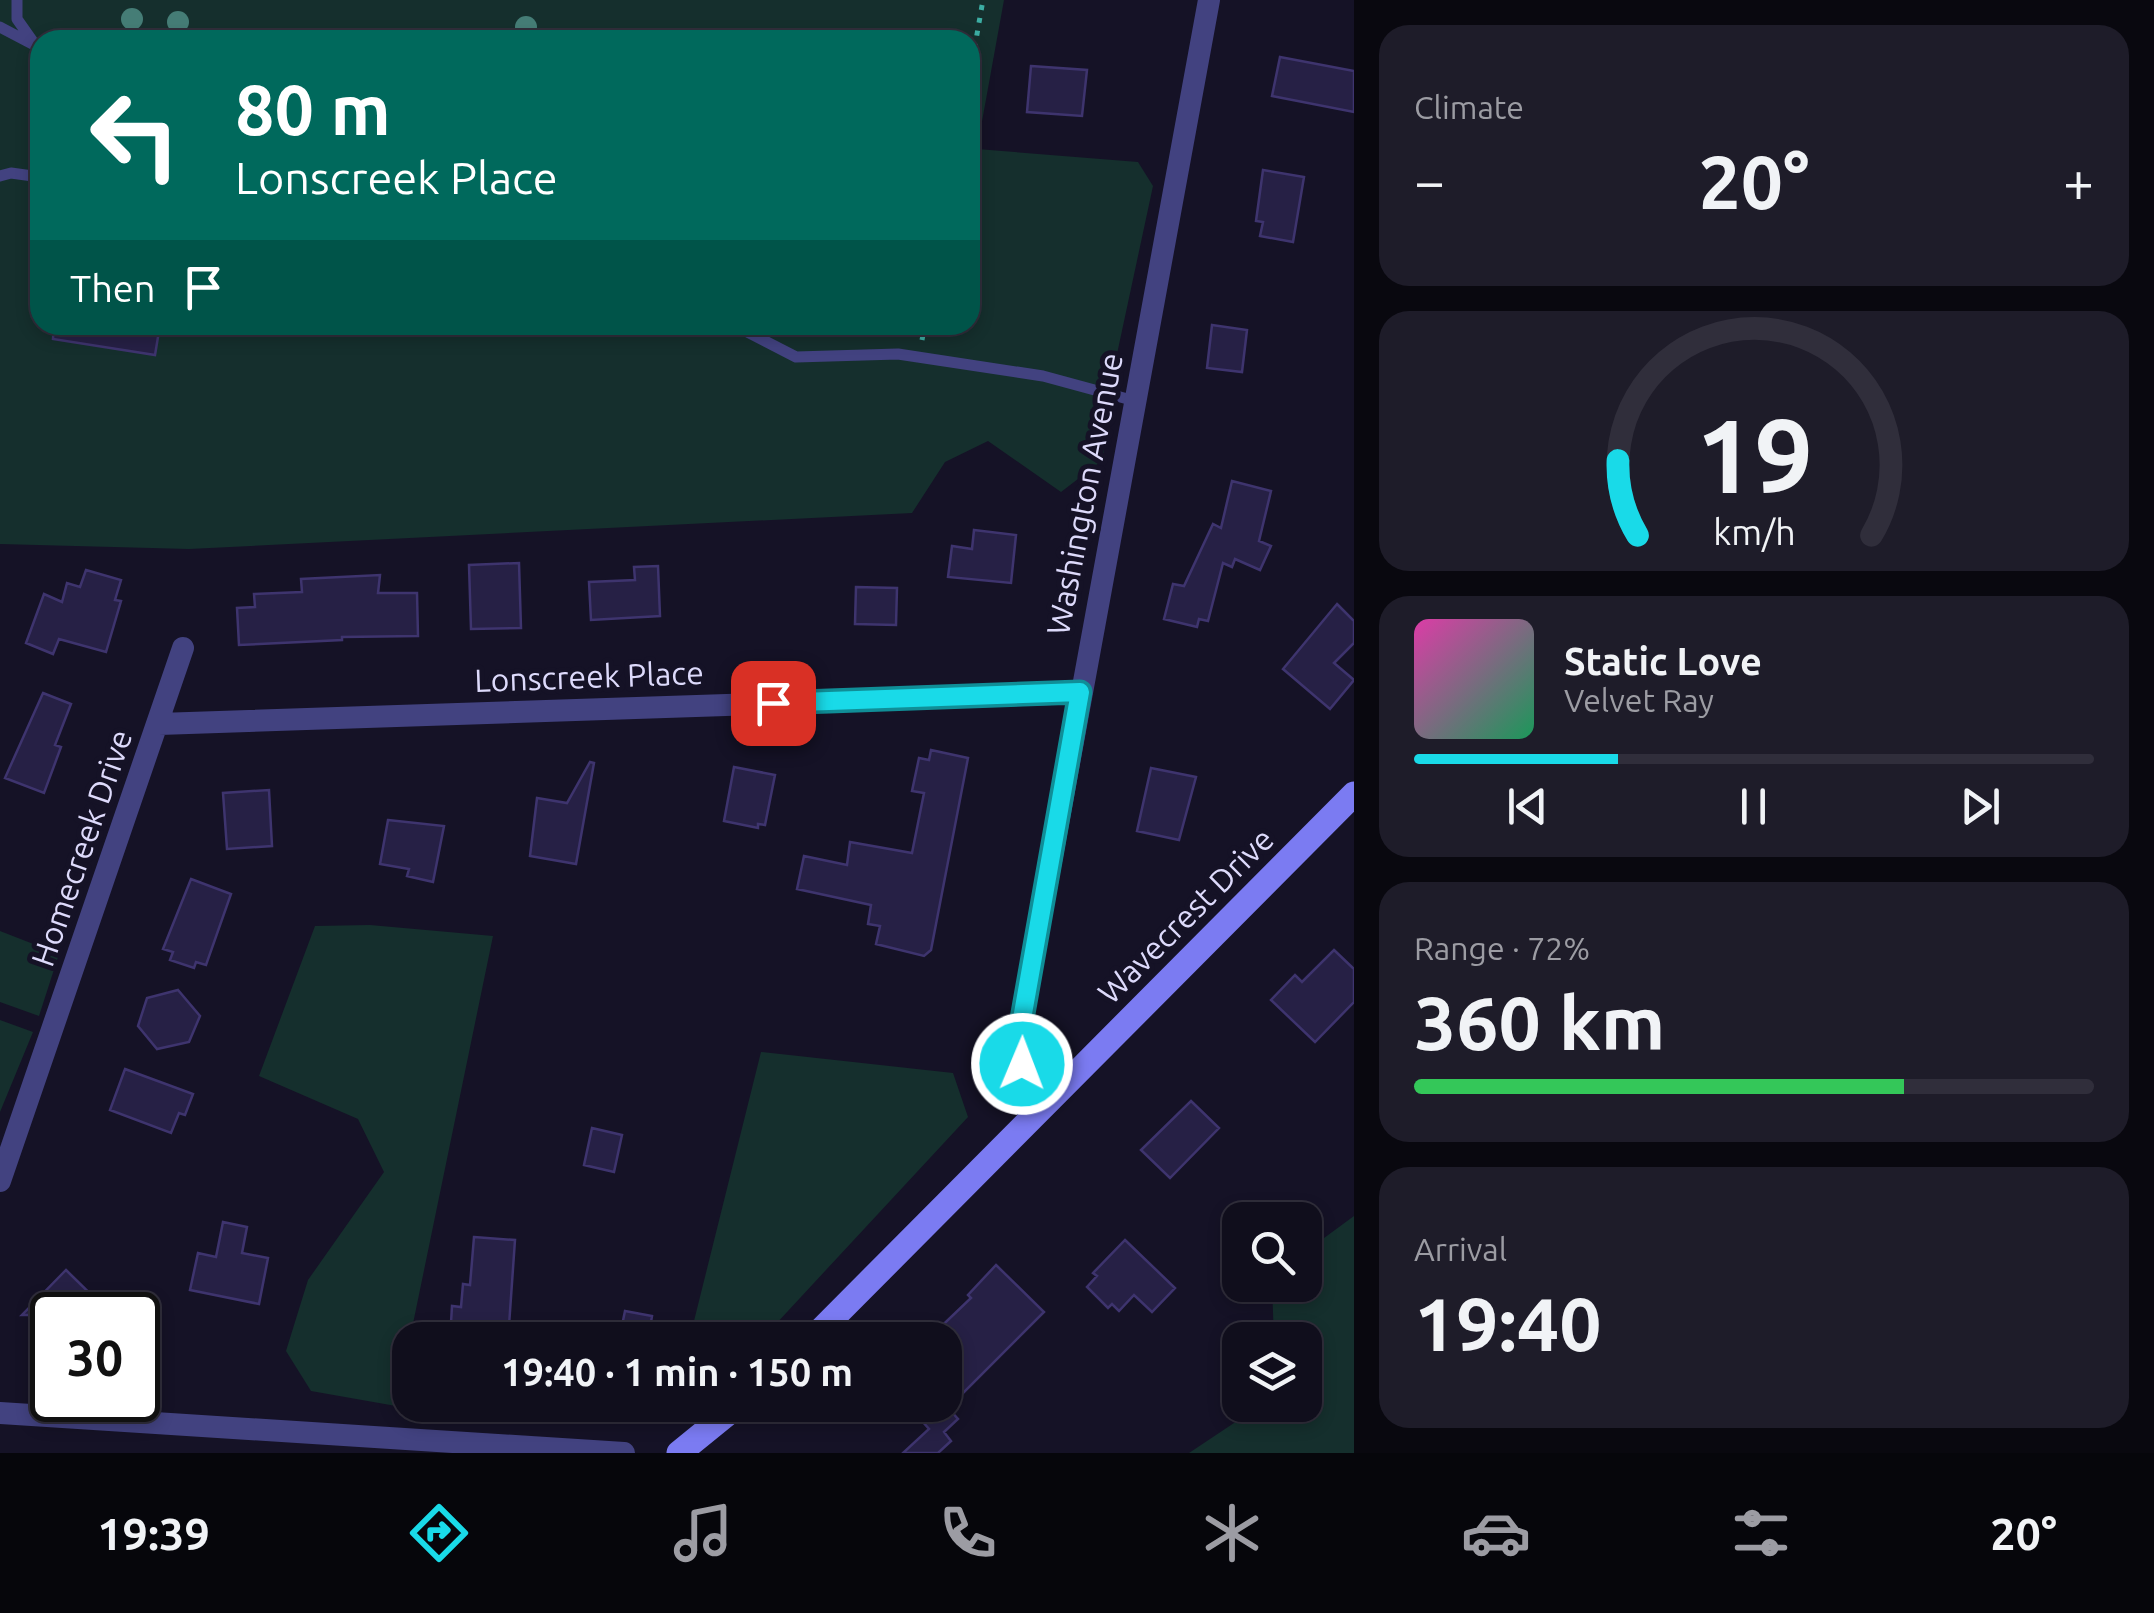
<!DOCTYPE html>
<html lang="en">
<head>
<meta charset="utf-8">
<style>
	body { margin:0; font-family:Ubuntu,sans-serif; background:#1e1c29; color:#f1f3f6; height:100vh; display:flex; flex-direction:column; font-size:38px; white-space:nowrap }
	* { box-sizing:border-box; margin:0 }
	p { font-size:32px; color:#9c9ca3 }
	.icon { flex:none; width:55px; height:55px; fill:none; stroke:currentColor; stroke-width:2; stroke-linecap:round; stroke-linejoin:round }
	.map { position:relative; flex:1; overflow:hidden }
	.details { display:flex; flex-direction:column; gap:25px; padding:25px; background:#09080f; width:800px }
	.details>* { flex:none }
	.top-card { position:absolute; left:30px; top:30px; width:950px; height:305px; border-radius:30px; box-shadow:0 5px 15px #0003,0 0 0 2px #302e3b; background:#00695c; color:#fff; overflow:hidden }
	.tools { position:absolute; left:1222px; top:1202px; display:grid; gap:20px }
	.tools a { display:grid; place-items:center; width:100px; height:100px; border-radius:20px; background:#100e1c; box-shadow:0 5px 15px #0003,0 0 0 2px #302e3b; font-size:50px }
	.speed { position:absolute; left:30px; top:1292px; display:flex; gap:20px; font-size:50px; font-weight:700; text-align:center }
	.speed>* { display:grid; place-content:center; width:130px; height:130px; border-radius:50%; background:#100e1c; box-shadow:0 5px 15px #0003,0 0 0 2px #302e3b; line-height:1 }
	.speed .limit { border:5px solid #111; border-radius:15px; background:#fff; color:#111 }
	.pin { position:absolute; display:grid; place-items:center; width:85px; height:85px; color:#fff; margin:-42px; border-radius:20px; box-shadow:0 5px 15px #0006 }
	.me { position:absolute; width:110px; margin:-55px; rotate:1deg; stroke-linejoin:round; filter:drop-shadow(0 0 8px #0008) }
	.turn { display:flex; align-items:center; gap:35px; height:210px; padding:0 40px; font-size:45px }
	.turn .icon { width:130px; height:130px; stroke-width:2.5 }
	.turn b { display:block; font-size:70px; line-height:85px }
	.then { display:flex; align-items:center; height:95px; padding:0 40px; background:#0003; gap:20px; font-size:38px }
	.big { font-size:75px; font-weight:700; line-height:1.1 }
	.details .card { flex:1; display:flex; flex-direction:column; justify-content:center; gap:15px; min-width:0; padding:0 35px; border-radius:30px; background:#1e1c29 }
	.details .dial { align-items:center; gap:0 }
	.dial svg { height:260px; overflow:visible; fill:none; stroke:#302e3b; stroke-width:7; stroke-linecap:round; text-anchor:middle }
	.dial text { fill:#f1f3f6; stroke:none }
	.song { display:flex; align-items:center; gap:30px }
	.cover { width:120px; height:120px; border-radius:15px; background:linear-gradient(135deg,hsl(320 70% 55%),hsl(150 70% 35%)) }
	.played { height:10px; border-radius:5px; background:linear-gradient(90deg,#19dae8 30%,#302e3b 30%) }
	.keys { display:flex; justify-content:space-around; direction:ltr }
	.heat { display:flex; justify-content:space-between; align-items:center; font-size:55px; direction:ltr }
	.charge { height:15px; border-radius:8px; background:linear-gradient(90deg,#34c759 72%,#302e3b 0) }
	.trip { position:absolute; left:392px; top:1322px; width:570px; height:100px; border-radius:30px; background:#100e1c; box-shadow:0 5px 15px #0003,0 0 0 2px #302e3b; font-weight:700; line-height:100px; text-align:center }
	.menu { display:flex; height:160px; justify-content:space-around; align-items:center; background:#06060b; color:#9c9ca3 }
	.menu .icon { width:70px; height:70px }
	.menu .on { color:#19dae8 }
	.menu b { font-size:45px; color:#f1f3f6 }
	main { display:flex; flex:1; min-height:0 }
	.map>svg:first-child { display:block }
</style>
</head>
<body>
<main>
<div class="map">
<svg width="1354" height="1453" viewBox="0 0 1354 1453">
	<rect width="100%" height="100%" fill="#151226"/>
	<!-- green -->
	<path fill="#152f2d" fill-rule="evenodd" d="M0 0H1004L977 149 1138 162 1153 186 1117 354 1110 358 1100 410 1090 409 1103 421 1104 459 1061 492 988 441 945 462 912 513 189 549 0 544ZM40 40H970V325H40Z
		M370 925 493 936 396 1406 311 1391 286 1351 308 1280 384 1172 358 1119 259 1076 315 926Z
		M0 931 59 954 39 1016 0 1002Z
		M0 1020 33 1032 0 1112Z
		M761 1052 953 1073 968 1117 761 1340H700L693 1325Z
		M1354 1216V1453H1189L1261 1405H1305V1340H1274L1272 1285H1305V1252Z"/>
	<!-- building -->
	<path fill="#262045" stroke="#3e346e" stroke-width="2.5" d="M1280 57 1354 71V112L1272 96Z
		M1031 66 1087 70 1082 116 1027 112Z
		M1263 170 1304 177 1293 242 1260 236 1263 222 1256 221Z
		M54 325H160L155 355 53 339Z
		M1212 325 1247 330 1242 372 1207 368Z
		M1232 481 1271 491 1259 541 1271 546 1260 570 1235 559 1232 567 1223 563 1208 621 1199 619 1197 627 1164 619 1173 584 1184 586 1213 524 1221 528Z
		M974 530 1016 535 1011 583 948 577 952 546 972 549Z
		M519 563 521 628 471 629 469 565Z
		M658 566 660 616 591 620 589 582 635 580 634 567Z
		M86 570 121 580 115 600 121 601 106 652 59 639 53 654 26 643 44 594 62 602 67 583 80 587Z
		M380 575 378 593H417L418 636 342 637V640L239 645 237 608 255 607 254 594 302 592 301 579Z
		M856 587 897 588 896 625 855 624Z
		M1337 604 1354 621V643L1334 663 1354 680 1330 709 1283 669Z
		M43 693 71 704 55 745 61 747 44 793 5 778Z
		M931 750 968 758 931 950 924 956 876 944 880 926 868 924 871 905 797 889 804 856 847 865 850 842 912 853 924 793 912 791 919 758 929 760Z
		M590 762 594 763 576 864 530 856 537 798 567 803Z
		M734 767 775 775 765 825 758 824V828L724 821Z
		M1151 768 1196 777 1179 840 1137 831Z
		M269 790 272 846 227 849 223 793Z
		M388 820 444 826 433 882 407 876 409 869 380 864Z
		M191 879 231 894 206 965 196 962 194 968 170 960 173 952 163 949Z
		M1334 950 1354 969V1002L1315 1042 1271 1000 1295 975 1302 982Z
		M178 990 200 1016 189 1042 157 1049 138 1026 147 998Z
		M125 1069 193 1094 185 1115 179 1113 171 1133 110 1110Z
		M1191 1101 1219 1128 1170 1178 1141 1150Z
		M592 1128 622 1135 614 1172 584 1165Z
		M223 1222 247 1227 242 1253 268 1258 259 1304 190 1290 198 1253 216 1257Z
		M474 1237 515 1240 508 1340H450L452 1306 461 1307 463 1284 470 1285Z
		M1125 1240 1175 1288 1152 1312 1134 1295 1119 1311 1112 1304 1108 1308 1087 1287 1097 1276 1093 1273Z
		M996 1265 1044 1312 948 1408 958 1419 944 1432 951 1441 938 1453H903L929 1429 908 1405H945V1340H927L971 1298 968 1295Z
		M66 1270 112 1315H22Z
		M625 1311 652 1316 648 1340H619Z"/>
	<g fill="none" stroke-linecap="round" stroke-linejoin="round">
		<!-- path -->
		<path stroke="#3cada3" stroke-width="5" stroke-dasharray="5 8" stroke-linecap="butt" d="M970 74 983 0
			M922 340 925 325"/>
		<!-- lane -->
		<path stroke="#424280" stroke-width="11" d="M17 0V19L36 46
			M0 27 36 46
			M0 176 11 173 40 177
			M734 325 796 357 898 354 1043 376 1135 401"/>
		<!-- street -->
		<path stroke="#424280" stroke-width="22" d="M159 724 1080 693
			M1029 1119 1019 1036 1209 0
			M0 1181 183 648
			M0 1413 624 1453"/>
		<!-- secondary -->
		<path stroke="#7b7bf2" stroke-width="25" d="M811 1340 1354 794
			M679 1453 738 1405"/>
	</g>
	<!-- trees -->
	<g fill="#457d76">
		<circle cx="132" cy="19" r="11"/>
		<circle cx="178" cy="22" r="11"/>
		<circle cx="526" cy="27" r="11"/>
	</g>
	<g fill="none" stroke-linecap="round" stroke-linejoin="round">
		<defs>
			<path id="route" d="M773 703 1080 692 1019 1036 1022 1064"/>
		</defs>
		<!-- route casing -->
		<use href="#route" stroke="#108e97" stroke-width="25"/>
		<!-- route -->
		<use href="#route" stroke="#19dae8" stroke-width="18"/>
	</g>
	<g text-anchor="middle" stroke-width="10" stroke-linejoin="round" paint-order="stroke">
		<!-- street labels -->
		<g font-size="32" fill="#dddafb" stroke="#151226">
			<text transform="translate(1085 494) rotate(-79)" y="11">Washington Avenue</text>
			<text transform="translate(589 677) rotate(-2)" y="11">Lonscreek Place</text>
			<text transform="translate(82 848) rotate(-71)" y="11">Homecreek Drive</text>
			<text transform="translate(1186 916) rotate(-45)" y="11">Wavecrest Drive</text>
		</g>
	</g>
</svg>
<div class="tools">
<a><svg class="icon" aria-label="search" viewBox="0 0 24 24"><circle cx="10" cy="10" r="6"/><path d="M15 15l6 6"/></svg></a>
<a><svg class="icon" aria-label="layers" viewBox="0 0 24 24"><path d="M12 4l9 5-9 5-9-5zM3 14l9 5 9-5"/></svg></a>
</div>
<div class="speed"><div class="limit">30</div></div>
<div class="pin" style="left:773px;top:703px;background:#d93025"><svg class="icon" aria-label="arrive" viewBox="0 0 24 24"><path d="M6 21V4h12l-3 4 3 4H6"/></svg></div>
<svg class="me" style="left:1022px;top:1064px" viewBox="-20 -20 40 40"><circle r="17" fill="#19dae8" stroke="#fff" stroke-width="3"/><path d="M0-11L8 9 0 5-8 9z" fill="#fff"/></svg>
<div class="trip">19:40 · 1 min · 150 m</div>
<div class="top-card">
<div class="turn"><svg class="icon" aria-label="left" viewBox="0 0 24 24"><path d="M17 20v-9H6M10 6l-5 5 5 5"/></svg><div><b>80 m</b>Lonscreek Place</div></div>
<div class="then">Then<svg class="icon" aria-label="arrive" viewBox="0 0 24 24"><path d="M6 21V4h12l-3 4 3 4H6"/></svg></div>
</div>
</div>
<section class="details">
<div class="card"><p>Climate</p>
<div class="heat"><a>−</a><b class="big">20°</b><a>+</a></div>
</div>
<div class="card dial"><svg viewBox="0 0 100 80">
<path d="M14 69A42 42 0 1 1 86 69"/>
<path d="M14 69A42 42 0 0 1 8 46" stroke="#19dae8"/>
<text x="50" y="56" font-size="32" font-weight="700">19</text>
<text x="50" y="72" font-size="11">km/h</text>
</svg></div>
<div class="card">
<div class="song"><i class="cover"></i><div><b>Static Love</b><p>Velvet Ray</p></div></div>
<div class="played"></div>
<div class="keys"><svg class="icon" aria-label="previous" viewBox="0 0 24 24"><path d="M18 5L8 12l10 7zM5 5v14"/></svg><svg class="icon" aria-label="pause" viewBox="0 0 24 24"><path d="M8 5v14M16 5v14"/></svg><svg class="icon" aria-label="next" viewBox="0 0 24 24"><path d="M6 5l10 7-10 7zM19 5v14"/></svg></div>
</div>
<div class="card"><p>Range · 72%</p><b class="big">360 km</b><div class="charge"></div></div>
<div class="card"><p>Arrival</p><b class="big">19:40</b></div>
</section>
</main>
<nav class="menu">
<b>19:39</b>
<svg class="icon on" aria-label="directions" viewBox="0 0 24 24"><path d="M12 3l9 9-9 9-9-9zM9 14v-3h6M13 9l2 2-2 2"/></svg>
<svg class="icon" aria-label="music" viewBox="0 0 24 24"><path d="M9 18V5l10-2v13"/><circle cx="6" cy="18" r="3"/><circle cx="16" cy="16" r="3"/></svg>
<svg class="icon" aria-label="phone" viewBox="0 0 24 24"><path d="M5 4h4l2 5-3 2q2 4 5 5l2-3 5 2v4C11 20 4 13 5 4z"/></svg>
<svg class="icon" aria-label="climate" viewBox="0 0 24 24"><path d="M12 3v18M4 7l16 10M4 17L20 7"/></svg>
<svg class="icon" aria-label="car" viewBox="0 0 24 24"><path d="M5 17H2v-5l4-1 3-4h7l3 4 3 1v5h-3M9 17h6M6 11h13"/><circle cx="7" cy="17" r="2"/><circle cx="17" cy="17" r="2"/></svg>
<svg class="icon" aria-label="filters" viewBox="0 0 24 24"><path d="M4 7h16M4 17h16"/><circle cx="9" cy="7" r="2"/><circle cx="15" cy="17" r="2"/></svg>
<b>20°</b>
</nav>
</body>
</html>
